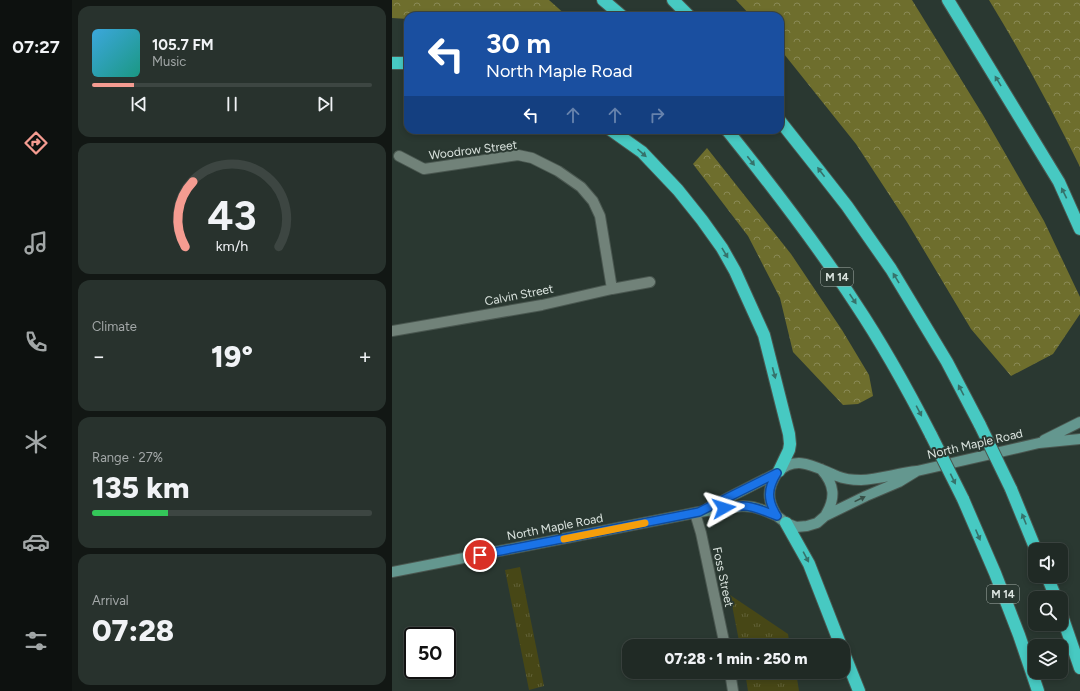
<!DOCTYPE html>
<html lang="en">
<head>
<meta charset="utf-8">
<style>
	body { margin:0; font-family:Figtree,sans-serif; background:#28322d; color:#f1f3f6; height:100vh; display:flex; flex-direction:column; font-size:15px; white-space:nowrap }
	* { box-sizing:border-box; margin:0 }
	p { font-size:13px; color:#a2a7a7 }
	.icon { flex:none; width:22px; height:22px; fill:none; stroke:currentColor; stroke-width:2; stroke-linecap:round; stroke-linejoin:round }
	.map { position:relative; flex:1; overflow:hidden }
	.side { display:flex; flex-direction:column; gap:6px; padding:6px; background:#121714; width:320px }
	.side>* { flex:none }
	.guide { position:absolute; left:12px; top:12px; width:380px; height:122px; border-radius:12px; box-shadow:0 2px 6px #0003,0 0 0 1px #3d4642; background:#1a4fa0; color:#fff; overflow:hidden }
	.controls { position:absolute; left:636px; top:543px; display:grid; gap:8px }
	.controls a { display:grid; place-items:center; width:40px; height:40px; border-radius:8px; background:#202a25; box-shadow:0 2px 6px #0003,0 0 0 1px #3d4642; font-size:20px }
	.speed { position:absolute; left:12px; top:627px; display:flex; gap:8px; font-size:20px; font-weight:700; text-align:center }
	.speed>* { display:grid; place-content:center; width:52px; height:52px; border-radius:50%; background:#202a25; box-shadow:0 2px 6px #0003,0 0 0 1px #3d4642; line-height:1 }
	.speed .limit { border:2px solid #111; border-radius:6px; background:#fff; color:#111 }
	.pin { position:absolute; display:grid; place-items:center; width:34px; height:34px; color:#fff; margin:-17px; border:2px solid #fff; border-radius:50%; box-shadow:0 1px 4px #0007 }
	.me { position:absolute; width:44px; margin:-22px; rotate:84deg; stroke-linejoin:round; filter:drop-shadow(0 0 3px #0008) }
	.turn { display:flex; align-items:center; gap:14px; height:84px; padding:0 16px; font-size:18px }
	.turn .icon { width:52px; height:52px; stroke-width:2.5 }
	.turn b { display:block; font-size:28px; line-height:34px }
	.lanes { display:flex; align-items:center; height:38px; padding:0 16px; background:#0003; justify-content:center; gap:20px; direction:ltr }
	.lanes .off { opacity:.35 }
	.big { font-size:30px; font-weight:800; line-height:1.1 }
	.side .tile { flex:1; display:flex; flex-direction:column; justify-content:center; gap:6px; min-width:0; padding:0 14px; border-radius:12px; background:#28322d }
	.side .dial { align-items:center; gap:0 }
	.dial svg { height:104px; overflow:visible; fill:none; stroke:#3d4642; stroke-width:7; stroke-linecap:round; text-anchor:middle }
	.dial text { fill:#f1f3f6; stroke:none }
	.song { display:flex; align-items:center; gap:12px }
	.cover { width:48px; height:48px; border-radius:6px; background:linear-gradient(135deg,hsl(200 70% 55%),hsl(170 70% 35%)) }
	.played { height:4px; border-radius:2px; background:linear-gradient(90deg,#f59c91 15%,#3d4642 15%) }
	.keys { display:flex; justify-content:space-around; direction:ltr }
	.heat { display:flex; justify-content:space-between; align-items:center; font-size:22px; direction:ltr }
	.charge { height:6px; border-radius:3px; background:linear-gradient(90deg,#34c759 27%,#3d4642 0) }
	.trip { position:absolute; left:230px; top:639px; width:228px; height:40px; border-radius:12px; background:#202a25; box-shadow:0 2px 6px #0003,0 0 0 1px #3d4642; font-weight:800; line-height:40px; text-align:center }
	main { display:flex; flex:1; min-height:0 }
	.dock { display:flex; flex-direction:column; width:72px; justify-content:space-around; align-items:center; background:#0d110f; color:#a2a7a7 }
	.dock .icon { width:28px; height:28px }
	.dock .current { color:#f59c91 }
	.dock b { font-size:18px; color:#f1f3f6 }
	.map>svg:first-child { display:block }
</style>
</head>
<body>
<main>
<nav class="dock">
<b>07:27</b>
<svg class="icon current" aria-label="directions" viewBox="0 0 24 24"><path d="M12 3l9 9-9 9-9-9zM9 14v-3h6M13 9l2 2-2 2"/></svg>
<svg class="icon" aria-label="music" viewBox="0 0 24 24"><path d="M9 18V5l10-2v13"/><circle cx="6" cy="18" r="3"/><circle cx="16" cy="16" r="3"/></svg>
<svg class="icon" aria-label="phone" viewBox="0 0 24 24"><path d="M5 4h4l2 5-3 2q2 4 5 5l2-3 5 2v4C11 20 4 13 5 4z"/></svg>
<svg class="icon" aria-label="climate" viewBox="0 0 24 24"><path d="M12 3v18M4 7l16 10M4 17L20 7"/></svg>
<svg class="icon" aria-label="car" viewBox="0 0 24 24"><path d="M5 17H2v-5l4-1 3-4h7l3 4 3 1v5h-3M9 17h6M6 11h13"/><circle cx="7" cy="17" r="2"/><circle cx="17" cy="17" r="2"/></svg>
<svg class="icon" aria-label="filters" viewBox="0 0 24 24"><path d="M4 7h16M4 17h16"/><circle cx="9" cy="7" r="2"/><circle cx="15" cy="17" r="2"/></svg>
</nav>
<section class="side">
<div class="tile">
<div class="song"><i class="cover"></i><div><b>105.7 FM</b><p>Music</p></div></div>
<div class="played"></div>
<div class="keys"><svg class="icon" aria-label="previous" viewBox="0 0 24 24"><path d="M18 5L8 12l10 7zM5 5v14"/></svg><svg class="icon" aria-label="pause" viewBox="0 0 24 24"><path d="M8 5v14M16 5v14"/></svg><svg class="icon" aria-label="next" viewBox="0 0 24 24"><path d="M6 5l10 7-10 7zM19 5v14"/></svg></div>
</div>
<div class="tile dial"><svg viewBox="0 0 100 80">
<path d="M14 69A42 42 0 1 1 86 69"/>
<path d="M14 69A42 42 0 0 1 20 19" stroke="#f59c91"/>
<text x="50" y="56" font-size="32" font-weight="700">43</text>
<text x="50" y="72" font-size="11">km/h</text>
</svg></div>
<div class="tile"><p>Climate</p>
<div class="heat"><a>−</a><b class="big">19°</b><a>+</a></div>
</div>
<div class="tile"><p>Range · 27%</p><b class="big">135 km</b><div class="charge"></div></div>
<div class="tile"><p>Arrival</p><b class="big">07:28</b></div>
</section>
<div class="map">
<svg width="688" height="691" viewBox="0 0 688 691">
	<defs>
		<pattern id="forest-crowns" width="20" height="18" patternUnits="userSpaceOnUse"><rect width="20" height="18" fill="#6e6e2d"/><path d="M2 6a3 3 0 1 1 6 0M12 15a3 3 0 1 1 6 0" fill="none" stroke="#898955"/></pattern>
		<pattern id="park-tufts" width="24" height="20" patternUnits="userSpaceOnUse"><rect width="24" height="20" fill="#474716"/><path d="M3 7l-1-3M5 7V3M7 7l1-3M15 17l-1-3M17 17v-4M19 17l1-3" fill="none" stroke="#616137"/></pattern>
	</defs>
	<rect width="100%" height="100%" fill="#2a3831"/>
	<!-- forest -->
	<path fill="url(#forest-crowns)" d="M0 0H157L175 16H16V19L0 18Z
		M344 0H520L591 115 652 221 688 297V314L661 354 619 376 579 329 515 222 464 144 388 49V16H359Z
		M597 0H688V167C660 110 630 54 597 0Z
		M315 148 399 254 450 330 477 375 481 396 466 404 451 405 401 352 388 298 356 236 301 164Z"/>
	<!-- park -->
	<path fill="url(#park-tufts)" d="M128 567 152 686 137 690 113 570Z
		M338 595 396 634 398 646H348Z
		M353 672H404L407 691H356Z"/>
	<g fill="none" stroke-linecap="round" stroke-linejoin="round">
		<defs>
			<path id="minor" d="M7 156 32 169 126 155 140 158 166 171 189 187 201 201 208 216 210 228 220 289
				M0 331 150 305 220 289 258 282
				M303 513 309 533 333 646
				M338 672 341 691"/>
			<path id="secondary" d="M652 440 688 422
				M429 469C443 485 444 498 433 516
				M316 508 385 473C405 453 424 468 445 476 452 479 461 480 469 480 488 479 506 473 525 471L647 443 688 439
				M385 516C375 500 375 489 385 473
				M0 572 307 512 351 506 361 507 371 510 385 516 394 523 404 527 415 526 425 523 433 516 474 496 507 482 525 471"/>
			<path id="motorway" d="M211 0 230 16
				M281 0 297 16
				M556 0 667 182 688 229
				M0 63H16
				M388 121 426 169 455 206 499 269 555 362 588 425
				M219 130 250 152 286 190 310 220 330 248 343 271 372 335 397 434 398 444 397 450 387 471
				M335 130C380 186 424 243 463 303 491 345 516 390 539 435
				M619 489 644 550
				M571 499 603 573 627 635 646 691
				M394 523 417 564 449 646
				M655 576 664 598
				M669 613 688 668
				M451 651 467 691"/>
		</defs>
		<!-- minor casing -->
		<use href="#minor" stroke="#4a5750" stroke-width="12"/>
		<!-- secondary casing -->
		<use href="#secondary" stroke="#4a5750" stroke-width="12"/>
		<!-- motorway casing -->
		<use href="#motorway" stroke="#4a5750" stroke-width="14"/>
		<!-- minor -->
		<use href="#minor" stroke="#718279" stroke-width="10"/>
		<!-- secondary -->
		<use href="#secondary" stroke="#64978f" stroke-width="10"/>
		<!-- motorway -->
		<use href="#motorway" stroke="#47c9c2" stroke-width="12"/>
		<defs>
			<path id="motorway-bridge" d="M588 425 619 489
				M539 435 571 499"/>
		</defs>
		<!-- motorway-bridge casing -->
		<use href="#motorway-bridge" stroke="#4a5750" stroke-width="14" stroke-linecap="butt"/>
		<!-- motorway-bridge -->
		<use href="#motorway-bridge" stroke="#47c9c2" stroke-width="12"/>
	</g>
	<!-- one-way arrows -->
	<defs><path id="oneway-solid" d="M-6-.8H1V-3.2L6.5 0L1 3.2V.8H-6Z"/></defs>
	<g fill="#36726b">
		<use href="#oneway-solid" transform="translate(606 81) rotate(-121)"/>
		<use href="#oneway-solid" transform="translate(250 153) rotate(42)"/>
		<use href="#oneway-solid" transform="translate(359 161) rotate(52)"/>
		<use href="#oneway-solid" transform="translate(429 172) rotate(-127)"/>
		<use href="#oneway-solid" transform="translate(672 193) rotate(-116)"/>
		<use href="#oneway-solid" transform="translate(333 253) rotate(59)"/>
		<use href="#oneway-solid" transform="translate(504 278) rotate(-121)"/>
		<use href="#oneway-solid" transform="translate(461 299) rotate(56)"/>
		<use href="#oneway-solid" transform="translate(382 373) rotate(75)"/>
		<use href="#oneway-solid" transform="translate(569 390) rotate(-118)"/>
		<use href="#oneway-solid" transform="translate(527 411) rotate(62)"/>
		<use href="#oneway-solid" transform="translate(561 479) rotate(64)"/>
		<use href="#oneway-solid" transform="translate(632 519) rotate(-112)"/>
		<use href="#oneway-solid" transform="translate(586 535) rotate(67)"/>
		<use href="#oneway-solid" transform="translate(414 557) rotate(62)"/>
	</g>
	<use fill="#385048" href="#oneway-solid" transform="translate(468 499) rotate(-26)"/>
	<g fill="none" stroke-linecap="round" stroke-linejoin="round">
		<defs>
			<path id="route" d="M88 555 307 512 385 473C375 489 375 500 385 516 374 512 363 506 351 506 345 506 338 508 332 508"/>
		</defs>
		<!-- route casing -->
		<use href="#route" stroke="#114b97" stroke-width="10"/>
		<!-- route -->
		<use href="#route" stroke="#1a73e8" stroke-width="7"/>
		<!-- slow -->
		<path stroke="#f59e0b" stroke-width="7" d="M172 539 253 523"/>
	</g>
	<g text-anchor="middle" stroke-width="4" stroke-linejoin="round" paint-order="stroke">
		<!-- shield labels -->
		<g fill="#2a3831" stroke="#a6b0ab" stroke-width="1">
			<rect x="429" y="268" width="32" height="18" rx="3"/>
			<rect x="595" y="585" width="32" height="18" rx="3"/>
		</g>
		<g font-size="11" font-weight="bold" fill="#dbe4df">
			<text x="445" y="281">M 14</text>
			<text x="611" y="598">M 14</text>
		</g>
		<!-- street labels -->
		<g font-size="12" fill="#dbe4df" stroke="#2a3831">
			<text transform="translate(81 150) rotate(-7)" y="4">Woodrow Street</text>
			<text transform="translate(127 295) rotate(-11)" y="4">Calvin Street</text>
			<text transform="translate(583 444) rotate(-13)" y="4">North Maple Road</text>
			<text transform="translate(163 527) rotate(-11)" y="4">North Maple Road</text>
			<text transform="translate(331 577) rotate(78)" y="4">Foss Street</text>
		</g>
	</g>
</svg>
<div class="controls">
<a><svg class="icon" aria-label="sound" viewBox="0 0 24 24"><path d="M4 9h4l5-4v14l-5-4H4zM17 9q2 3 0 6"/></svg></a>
<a><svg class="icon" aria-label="search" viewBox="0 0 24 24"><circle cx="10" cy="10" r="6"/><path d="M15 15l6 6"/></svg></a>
<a><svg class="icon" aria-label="layers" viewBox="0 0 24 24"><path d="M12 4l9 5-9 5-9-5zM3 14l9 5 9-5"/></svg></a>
</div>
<div class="speed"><div class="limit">50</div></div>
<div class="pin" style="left:88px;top:555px;background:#d93025"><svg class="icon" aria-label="arrive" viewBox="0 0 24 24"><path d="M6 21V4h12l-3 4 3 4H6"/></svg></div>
<svg class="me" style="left:332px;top:508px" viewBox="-20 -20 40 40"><path d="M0-17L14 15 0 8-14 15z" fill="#1a73e8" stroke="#fff" stroke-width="4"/></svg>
<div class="trip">07:28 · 1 min · 250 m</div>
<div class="guide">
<div class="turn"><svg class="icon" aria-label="left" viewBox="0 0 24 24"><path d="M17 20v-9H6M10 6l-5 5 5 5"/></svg><div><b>30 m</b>North Maple Road</div></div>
<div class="lanes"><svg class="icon" aria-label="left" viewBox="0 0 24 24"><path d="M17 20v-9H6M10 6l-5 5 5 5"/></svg><svg class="icon off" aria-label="ahead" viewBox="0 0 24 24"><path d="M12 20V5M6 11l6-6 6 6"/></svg><svg class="icon off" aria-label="ahead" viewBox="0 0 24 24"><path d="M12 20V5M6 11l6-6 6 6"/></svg><svg class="icon off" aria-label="right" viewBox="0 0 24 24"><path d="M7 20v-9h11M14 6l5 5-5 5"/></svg></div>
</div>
</div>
</main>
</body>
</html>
